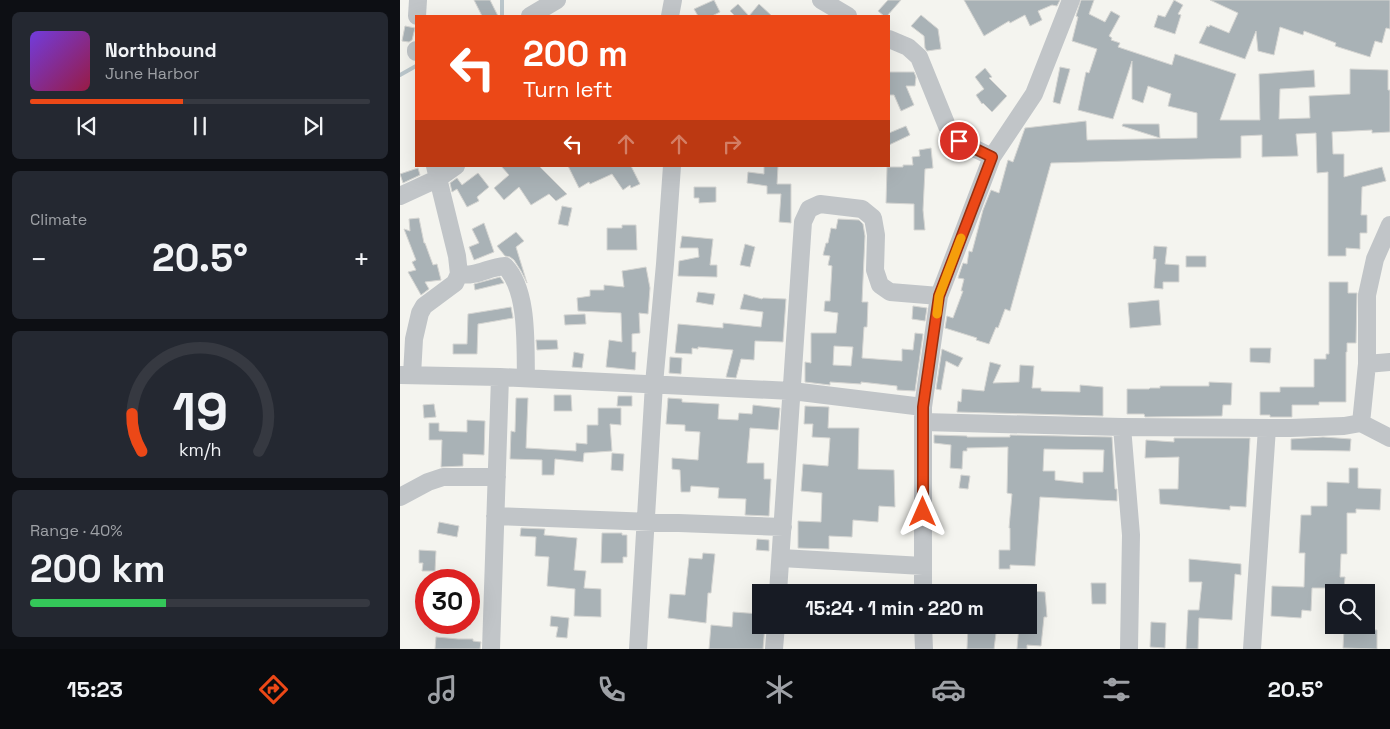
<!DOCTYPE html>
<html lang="en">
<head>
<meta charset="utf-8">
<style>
	body { margin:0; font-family:"Space Grotesk",sans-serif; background:#242831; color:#f1f3f6; height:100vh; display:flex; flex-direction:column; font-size:19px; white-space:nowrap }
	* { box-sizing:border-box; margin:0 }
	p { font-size:16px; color:#9ea1a6 }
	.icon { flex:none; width:28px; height:28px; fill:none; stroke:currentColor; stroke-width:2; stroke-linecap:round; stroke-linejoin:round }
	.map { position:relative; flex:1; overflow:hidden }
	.sheet { display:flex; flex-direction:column; gap:12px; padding:12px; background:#0d0f14; width:400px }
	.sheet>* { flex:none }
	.guide { position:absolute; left:15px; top:15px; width:475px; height:152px; border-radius:0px; box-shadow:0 5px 20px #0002; background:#ec4817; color:#fff; overflow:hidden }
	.controls { position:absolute; left:925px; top:584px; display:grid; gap:10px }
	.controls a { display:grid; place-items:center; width:50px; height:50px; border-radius:0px; background:#171b24; box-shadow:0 5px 20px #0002; font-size:25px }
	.speed { position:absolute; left:15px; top:569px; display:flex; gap:10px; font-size:25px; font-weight:700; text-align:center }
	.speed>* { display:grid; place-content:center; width:65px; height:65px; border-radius:50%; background:#171b24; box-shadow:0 5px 20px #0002; line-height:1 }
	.speed .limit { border:8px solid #d22; background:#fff; color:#111 }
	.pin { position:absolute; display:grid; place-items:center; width:42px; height:42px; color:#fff; margin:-21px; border:2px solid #fff; border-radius:50%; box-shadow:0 1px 5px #0007 }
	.me { position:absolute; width:55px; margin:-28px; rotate:0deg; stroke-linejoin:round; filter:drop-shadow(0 0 4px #0008) }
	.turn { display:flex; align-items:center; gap:18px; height:105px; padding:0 25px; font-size:22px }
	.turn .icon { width:65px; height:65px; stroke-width:2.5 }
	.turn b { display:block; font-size:35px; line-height:42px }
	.lanes { display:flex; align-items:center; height:48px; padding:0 25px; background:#0003; justify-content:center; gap:25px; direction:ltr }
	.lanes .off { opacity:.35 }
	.big { font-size:38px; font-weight:700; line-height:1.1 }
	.sheet .card { flex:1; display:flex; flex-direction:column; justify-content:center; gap:8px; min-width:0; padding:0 18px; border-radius:8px; background:#242831 }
	.sheet .dial { align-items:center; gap:0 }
	.dial svg { height:130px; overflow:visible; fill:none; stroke:#363941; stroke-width:7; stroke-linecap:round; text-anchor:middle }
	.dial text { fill:#f1f3f6; stroke:none }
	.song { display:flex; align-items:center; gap:15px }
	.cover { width:60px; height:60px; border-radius:8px; background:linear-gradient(135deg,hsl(260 70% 55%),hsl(340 70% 35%)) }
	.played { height:5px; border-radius:2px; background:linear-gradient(90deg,#ec4817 45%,#363941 45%) }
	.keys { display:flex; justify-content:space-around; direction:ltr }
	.heat { display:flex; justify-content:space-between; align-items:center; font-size:28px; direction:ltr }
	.charge { height:8px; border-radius:4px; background:linear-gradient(90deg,#34c759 40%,#363941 0) }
	.trip { position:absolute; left:352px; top:584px; width:285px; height:50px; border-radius:0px; background:#171b24; box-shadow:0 5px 20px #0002; font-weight:700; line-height:50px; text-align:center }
	.menu { display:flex; height:80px; justify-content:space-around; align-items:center; background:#090b0e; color:#9ea1a6 }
	.menu .icon { width:35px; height:35px }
	.menu .selected { color:#ec4817 }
	.menu b { font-size:22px; color:#f1f3f6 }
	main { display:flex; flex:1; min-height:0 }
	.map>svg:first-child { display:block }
</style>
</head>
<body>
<main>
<section class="sheet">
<div class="card">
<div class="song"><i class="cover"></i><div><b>Northbound</b><p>June Harbor</p></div></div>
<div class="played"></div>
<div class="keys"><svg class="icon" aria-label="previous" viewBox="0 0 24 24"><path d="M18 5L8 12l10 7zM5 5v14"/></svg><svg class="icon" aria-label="pause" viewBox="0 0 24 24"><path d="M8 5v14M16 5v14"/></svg><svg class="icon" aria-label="next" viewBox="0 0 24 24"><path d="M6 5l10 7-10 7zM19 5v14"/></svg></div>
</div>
<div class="card"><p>Climate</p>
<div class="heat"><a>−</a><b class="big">20.5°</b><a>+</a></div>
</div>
<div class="card dial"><svg viewBox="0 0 100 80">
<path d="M14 69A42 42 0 1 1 86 69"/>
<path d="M14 69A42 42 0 0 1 8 46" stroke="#ec4817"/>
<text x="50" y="56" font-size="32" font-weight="700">19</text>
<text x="50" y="72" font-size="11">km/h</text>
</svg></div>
<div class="card"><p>Range · 40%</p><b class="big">200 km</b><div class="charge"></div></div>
</section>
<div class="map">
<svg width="990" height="649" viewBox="0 0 990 649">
	<rect width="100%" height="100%" fill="#f4f4ef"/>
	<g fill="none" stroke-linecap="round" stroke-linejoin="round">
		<!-- stream -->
		<path stroke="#bbc7cc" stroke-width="4" d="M102 0V16
			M0 75 16 66"/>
	</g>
	<!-- building -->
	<path fill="#a9b2b6" stroke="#d5d5d2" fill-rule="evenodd" d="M74 0H90L98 16H82Z
		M314 0 320 12 312 16H298L294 9Z
		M488 0H501L487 16H484L478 11Z
		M564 0H660L657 6 652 5 638 11 642 20 630 26 625 15 610 23 609 21 584 36Z
		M681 0H694L689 14 705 22 711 11 720 16 709 36 712 38 711 40 720 43 718 47 772 65 775 54 836 74 820 120H860L859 74 914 70 915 87 880 89 879 119 910 118 909 96 950 94V69L988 70V90H990V132L972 133V130L932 132 933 154H944V177L982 167 986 181 962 187 961 215H967V233H960V249L946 248V256H928V172L917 173 916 133 896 134 898 156 862 157V135L841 136V158L651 163 610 311 605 309 598 328 596 327 589 344 576 340 577 338 545 328 547 316 553 318 563 291H561L564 279 558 278 563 263 567 264 569 251 572 252 583 210 591 190 599 193 608 160 613 162 625 128 686 121 687 140 797 138V113L768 106 771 94 748 86 743 103 732 99V61L713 119 678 110 686 72 689 73 697 49 672 41 678 17 676 16Z
		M774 0 783 5 778 14 781 15 775 34 754 27 758 15 765 17Z
		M810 0H990V29L986 28 982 43 975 41 970 57 935 46 936 43 904 31 903 35 880 27 874 55 858 51 856 31 845 59 799 43 807 26 809 27 810 25 829 33 838 13Z
		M338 4 349 16 359 4 372 16H335L330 11Z
		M521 15 538 29 541 49 527 51 525 48 524 36 511 26Z
		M5 26 15 28 12 40 9 42 2 41Z
		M660 67 670 69 660 104 653 102Z
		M585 68 592 77 589 78 607 96 592 112 583 103 582 104 576 95 584 89 575 77Z
		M489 72H514L516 77 515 86H506L514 105 501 111 494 95H489Z
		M723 124H759L760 138 722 126Z
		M506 126 510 135 489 145V133Z
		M531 148 533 168 525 169 523 210 525 230H514V204L486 203 487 167H503V165H513L512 157 520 156 519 150Z
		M101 166H139L167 194 156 201 149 194 131 205 119 187 104 200 94 188 109 175Z
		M168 166H231L240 184 231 188 230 185 223 190 212 174 190 184 189 182 179 188Z
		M364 166H378L377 184H391V223L379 222 381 194H367V186L347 183 348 172 364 174Z
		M18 168 20 175 3 183 0 174Z
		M78 173 89 187 77 197 79 201 67 207 57 189 52 192 50 183 57 178 62 185Z
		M294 187H316V202L299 203V198H294Z
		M162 206 172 208 168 226 158 224Z
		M19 218 24 243H25L33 265 37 264 41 280 25 282 29 289 21 295 8 272 16 270 12 262 16 260 4 229 10 231 9 219Z
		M438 219 459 220 463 224 465 236 462 302H468L467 327H464L462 358 502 361V349L513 350 515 333 523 334 515 391 497 390V386L461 382V384L430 382V385L405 382V362L411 363V333H436L438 313 424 311 425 301H430L432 266 428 265 430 256 423 255 426 243H428L431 228 436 229ZM434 346 453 347 451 366 433 365Z
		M84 223 94 252 74 260 69 247 79 243 72 229Z
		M222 225H236L237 250H207V228H222Z
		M116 232 124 241 116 247 127 283 121 271 114 260 110 257 105 256 97 246Z
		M282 236 313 239 310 265H317V277L278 276 279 261 299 257 298 248H280Z
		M345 244 355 247 350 267 340 265Z
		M754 246 767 247 765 264 779 265V282H763V289L754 288 756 259H753Z
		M786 256H806V267H786Z
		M246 267 250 288 248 314 239 313 240 333 232 334V352H236L235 370 206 367 209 340 222 342 221 313 178 311 177 298 190 296V290H204V285L224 287 222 271Z
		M100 277 104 283 75 290 74 284Z
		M929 282H948V293H957L956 343H947V352H946V402H919V405H892V417H870V415H860V392H880V387H914V359H926V354H929Z
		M298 292 315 294 313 305 296 302Z
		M344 294 362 299 363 298 386 299 383 342 355 341 354 360 341 359 336 378 326 377 333 350 298 347V349L292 348V354L275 353 278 324 323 328V323L361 327 363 312 340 309Z
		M759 300 761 325 730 328 728 303Z
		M513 306 527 308 525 321 512 319Z
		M111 307 113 318 78 324 77 354H53V344H67L68 314Z
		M185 314 186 324 165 325 164 315Z
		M136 340H157L158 349 137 350Z
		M850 348H871L870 363 850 362Z
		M542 349 563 358 558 367 546 361 541 390 536 389Z
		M174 352 184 354 182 368 172 367Z
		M270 357 282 358 281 374 269 373Z
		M590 362 601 365 593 383 619 382 620 365 634 366 632 388H641V391L680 392V385L703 387V416L557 412 558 401 561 402 562 389 584 391Z
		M809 382 832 383 831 405H823L822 416 745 417 744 414H727V389H749L750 388H760V386H809Z
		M154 395H171L172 411H154Z
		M218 396H232V406H217Z
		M116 398H128L126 448 176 451V443L187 444V425H198V408H221V425L210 424 212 451 184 453 183 462 155 459 154 475H142V460L110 459 111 431 115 432Z
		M268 398 282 399V402L319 404 318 419 338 420 339 413 352 414 353 405 380 408 378 430 350 428 347 463H364V479H371L369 516 345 515 346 499 318 498 319 488 291 486 290 492H281L280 470 272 469V458L298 460 300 432 285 431V425L266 424Z
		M34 404 36 417 24 418 23 405Z
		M405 406 429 407 428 428H459L458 469 494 470 495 507 479 506 478 522 453 520 452 537 429 536V549L398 548V521L421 522 422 493 401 491 403 464 428 466 430 438 412 437 413 424H404Z
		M67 420 85 421 84 455 63 454V466L41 467 42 440H29V423H39V431L67 432Z
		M534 435 567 436V437H610V435L712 437 715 489H717V501L640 497 635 566 610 565V569H599V550H610V528H609L612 494 607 493 608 447 567 448V451H563L562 469 550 468 551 445 534 443ZM644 449 704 450 703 472H683V483L655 480V471H643Z
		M923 437 951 439 950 451 891 450V439Z
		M774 438H850L846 507 830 506V510L760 504 759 489H778L779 457 745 458 746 440 774 442Z
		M212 453 224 454 223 471 211 470Z
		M949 468H958V488L981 489 980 510 956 509V513H947V554H941L940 577H945L944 588H912L911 611 902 610 901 618 871 616 872 586 904 587 905 553H899L901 515H911V506H927V482L949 483Z
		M561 475 570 476 568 489 559 488Z
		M39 522 59 526 57 537 37 533Z
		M121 528 145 529 144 535 177 538 174 570 186 571 184 588 201 589V617L174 616 175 589 147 586 149 557 135 556 136 537 120 536Z
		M202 533H222V535H227V557H223V563H201Z
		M357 539 369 540V551L356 550Z
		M19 550 36 551 35 571H22L23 563H19Z
		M303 553 315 554 311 593H308L306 623 268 618 270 594 285 595 289 558 302 559Z
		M789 559 841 564V575L835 574 832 620 799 618 798 649H786L788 610H799L802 582H789Z
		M691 583H706V604H692Z
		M629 591 645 592 647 617H644L641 646 627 645V649H617L619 625H629Z
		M333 612 361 614V625H365L363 649H309L311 625 332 627Z
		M151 616 169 618 167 638 156 637 158 627 150 626Z
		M751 622 766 623 765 648 750 647Z
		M568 625H592L591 633H596L594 649H567Z
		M944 629 977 630V649L943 648Z
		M36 637 58 639H73V641L81 642 80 649H35Z"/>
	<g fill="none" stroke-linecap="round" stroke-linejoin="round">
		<!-- minor -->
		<path stroke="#c1c5c8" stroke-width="18" d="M421 0 448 16
			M17 16 18 0
			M130 16 157 0
			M270 16 273 0
			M489 39 508 47 519 57 547 126 559 141 592 157
			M16 52V50
			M0 196 39 178 56 166
			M59 274C77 277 88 267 105 266 129 291 125 346 126 378
			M967 364 990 362
			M0 375 100 377 392 391 523 407
			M12 375 14 339 20 313 24 306 55 283 59 274 57 256 35 166
			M523 422 722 427 890 428 944 426 961 423 990 438
			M961 423 967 364V295L975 259 990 225
			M722 427 731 535 729 649
			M0 497 28 482 43 477H97
			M95 516 383 527
			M381 558 523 566
			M378 592 403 222 409 209 420 204 462 209 473 218 476 235 475 270 480 285 490 292 539 296
			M523 592V407L539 296 592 157 634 94 671 0
			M523 625 524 649
			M91 649 100 377
			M238 649 254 384 265 264 272 166
			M374 649 376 625
			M852 649 867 428"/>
	</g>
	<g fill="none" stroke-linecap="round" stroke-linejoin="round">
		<defs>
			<path id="route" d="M523 512V407L539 296 592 157 559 141"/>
		</defs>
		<!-- route casing -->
		<use href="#route" stroke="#992f0f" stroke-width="12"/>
		<!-- route -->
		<use href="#route" stroke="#ec4817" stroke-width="9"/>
		<!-- slow -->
		<path stroke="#f59e0b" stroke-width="9" d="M537 314 539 296 561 238"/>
	</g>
</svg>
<div class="controls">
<a><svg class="icon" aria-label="search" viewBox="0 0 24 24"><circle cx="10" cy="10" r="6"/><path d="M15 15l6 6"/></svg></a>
</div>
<div class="speed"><div class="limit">30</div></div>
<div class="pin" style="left:559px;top:141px;background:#d93025"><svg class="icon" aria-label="arrive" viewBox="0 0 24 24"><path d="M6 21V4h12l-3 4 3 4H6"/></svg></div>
<svg class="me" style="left:523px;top:512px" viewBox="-20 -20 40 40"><path d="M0-17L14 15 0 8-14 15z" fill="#ec4817" stroke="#fff" stroke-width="4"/></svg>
<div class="trip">15:24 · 1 min · 220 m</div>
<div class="guide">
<div class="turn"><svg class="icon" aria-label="left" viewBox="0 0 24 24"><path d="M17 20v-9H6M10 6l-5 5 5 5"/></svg><div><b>200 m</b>Turn left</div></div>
<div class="lanes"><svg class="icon" aria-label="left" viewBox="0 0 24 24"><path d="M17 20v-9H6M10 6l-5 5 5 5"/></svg><svg class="icon off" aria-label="ahead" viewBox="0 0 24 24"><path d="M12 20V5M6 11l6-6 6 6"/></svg><svg class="icon off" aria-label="ahead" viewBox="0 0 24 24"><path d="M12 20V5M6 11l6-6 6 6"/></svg><svg class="icon off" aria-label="right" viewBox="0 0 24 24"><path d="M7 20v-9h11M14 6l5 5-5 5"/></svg></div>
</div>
</div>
</main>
<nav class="menu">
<b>15:23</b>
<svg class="icon selected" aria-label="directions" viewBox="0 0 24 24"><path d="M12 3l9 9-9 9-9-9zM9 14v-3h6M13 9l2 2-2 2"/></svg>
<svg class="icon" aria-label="music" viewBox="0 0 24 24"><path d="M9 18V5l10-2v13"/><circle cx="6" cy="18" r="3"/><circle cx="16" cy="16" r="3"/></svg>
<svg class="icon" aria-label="phone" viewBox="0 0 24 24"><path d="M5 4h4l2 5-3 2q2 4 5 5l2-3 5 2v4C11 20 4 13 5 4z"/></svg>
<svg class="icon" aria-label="climate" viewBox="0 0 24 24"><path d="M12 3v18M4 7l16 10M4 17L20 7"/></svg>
<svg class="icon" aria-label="car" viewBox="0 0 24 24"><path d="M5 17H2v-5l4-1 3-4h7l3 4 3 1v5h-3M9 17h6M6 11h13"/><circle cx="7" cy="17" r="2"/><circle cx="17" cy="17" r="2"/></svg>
<svg class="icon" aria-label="filters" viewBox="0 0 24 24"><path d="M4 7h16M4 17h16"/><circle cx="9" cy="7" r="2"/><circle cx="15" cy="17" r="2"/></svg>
<b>20.5°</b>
</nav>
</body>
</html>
